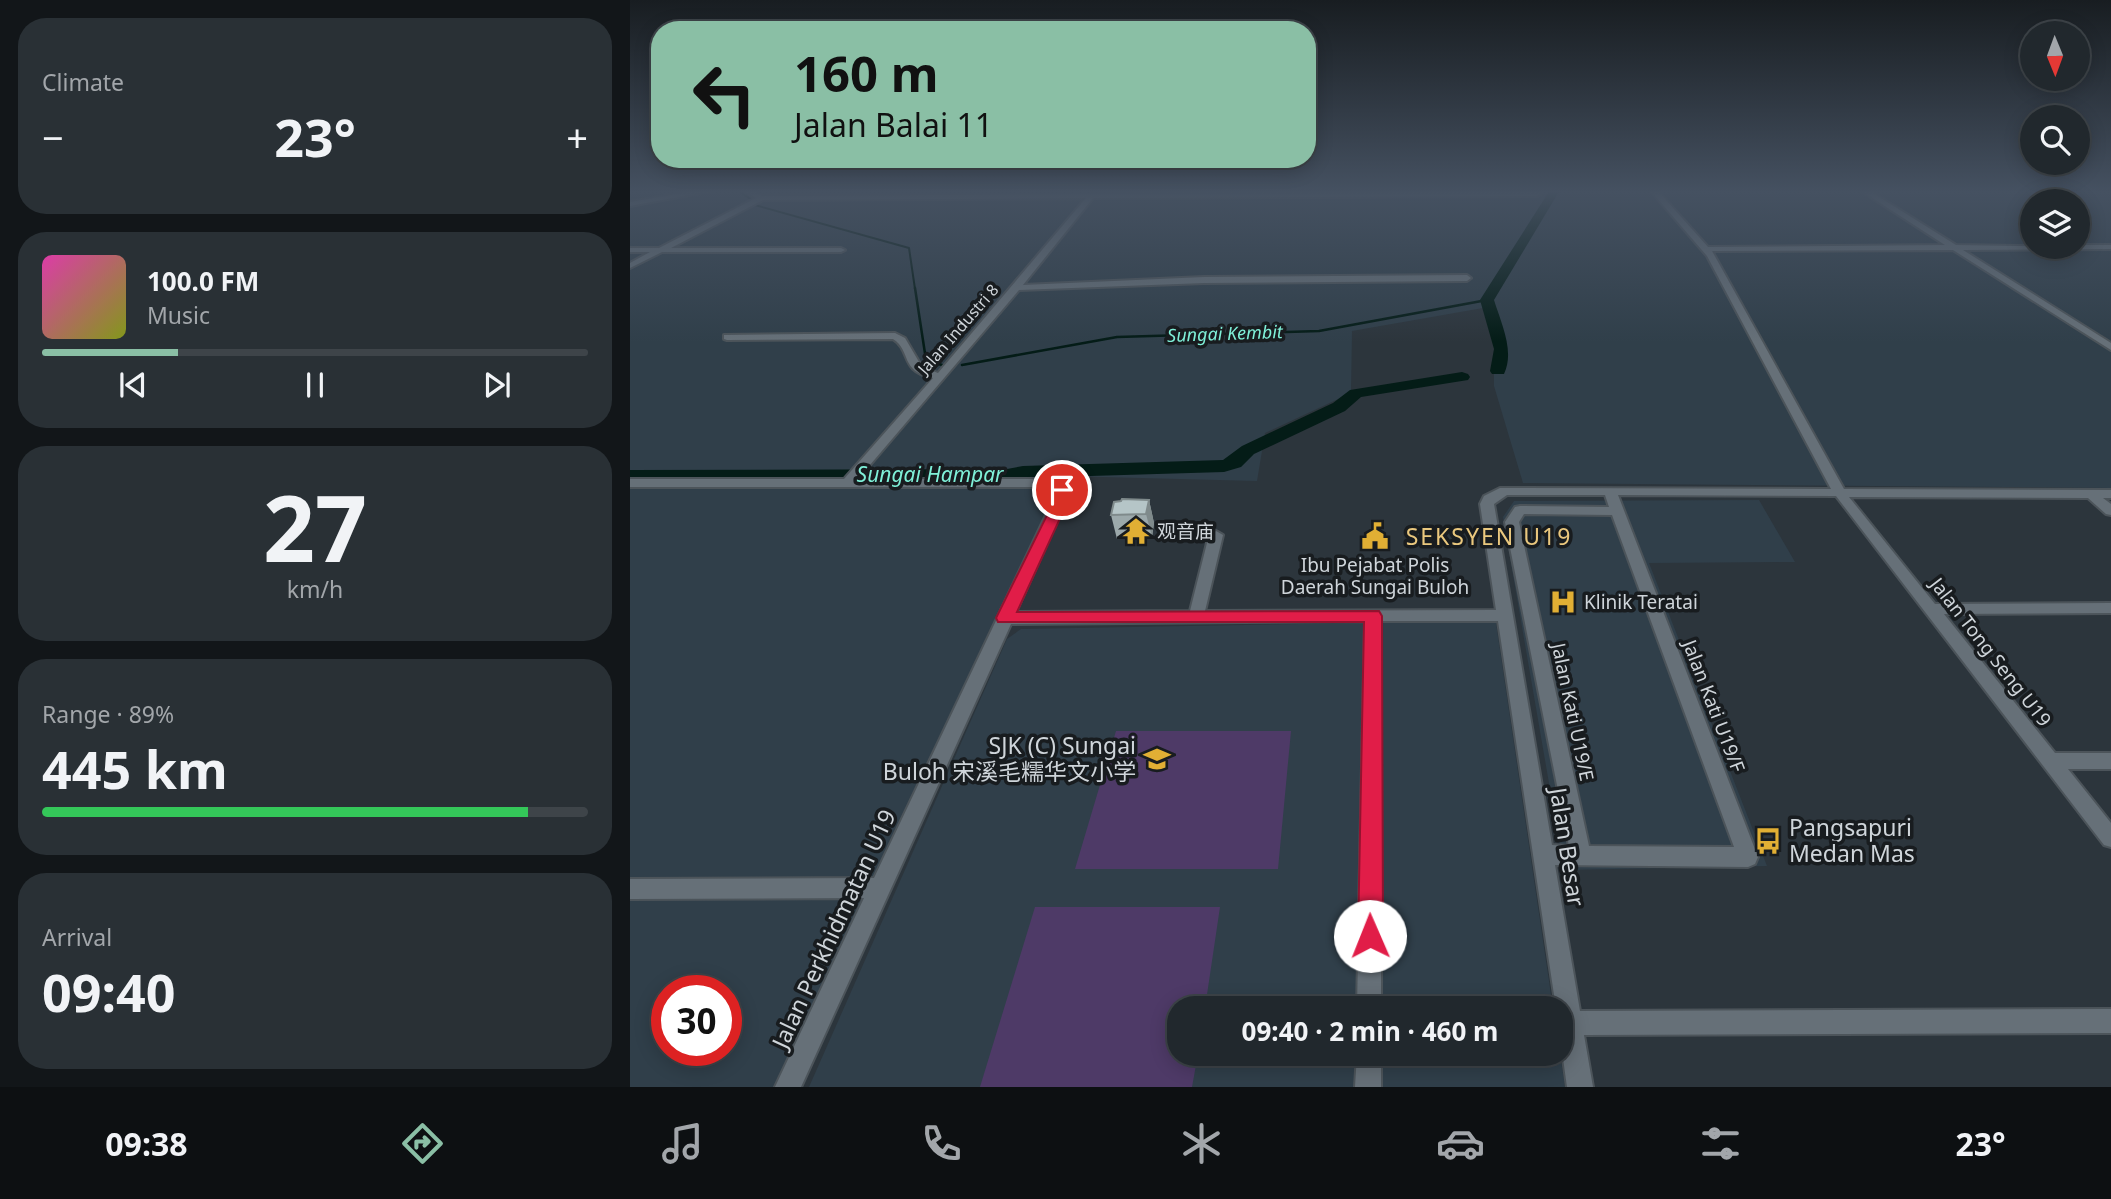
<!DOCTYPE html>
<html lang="en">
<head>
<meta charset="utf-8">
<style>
	body { margin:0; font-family:"Noto Sans","Noto Sans SC",sans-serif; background:#293035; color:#f1f3f6; height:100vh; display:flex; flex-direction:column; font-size:26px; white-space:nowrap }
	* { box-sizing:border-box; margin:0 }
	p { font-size:23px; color:#a2a6aa }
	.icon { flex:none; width:38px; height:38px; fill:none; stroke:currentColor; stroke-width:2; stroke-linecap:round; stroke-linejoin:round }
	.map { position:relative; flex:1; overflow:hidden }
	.panel { display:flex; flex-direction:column; gap:18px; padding:18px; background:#121619; width:630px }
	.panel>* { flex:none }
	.guide { position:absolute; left:21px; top:21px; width:665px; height:147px; border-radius:28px; box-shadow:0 4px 18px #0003,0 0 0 2px #3e4449; background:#8abfa5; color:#111; overflow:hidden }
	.needle { width:46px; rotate:179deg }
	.controls { position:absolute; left:1390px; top:21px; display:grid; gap:14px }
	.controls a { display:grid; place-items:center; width:70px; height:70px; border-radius:50%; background:#21282d; box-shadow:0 4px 18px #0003,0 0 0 2px #3e4449; font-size:35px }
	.speed { position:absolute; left:21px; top:975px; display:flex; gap:14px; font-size:35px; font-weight:700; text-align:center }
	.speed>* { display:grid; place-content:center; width:91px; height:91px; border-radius:50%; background:#21282d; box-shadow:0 4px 18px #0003,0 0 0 2px #3e4449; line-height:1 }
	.speed .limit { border:10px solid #d22; background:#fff; color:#111 }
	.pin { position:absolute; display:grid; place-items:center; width:60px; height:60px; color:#fff; margin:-30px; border:4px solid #fff; border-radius:50%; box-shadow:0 2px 7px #0007 }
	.me { position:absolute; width:77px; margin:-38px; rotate:359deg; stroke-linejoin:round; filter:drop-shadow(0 0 5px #0008) }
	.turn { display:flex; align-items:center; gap:24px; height:147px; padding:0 28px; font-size:32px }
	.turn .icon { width:91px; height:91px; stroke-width:2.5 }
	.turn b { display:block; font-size:49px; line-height:60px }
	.big { font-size:52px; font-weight:700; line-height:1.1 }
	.panel .tile { flex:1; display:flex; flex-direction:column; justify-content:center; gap:10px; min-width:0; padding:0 24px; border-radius:28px; background:#293035 }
	.panel .dial { align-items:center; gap:0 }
	.dial b { font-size:91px; line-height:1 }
	.song { display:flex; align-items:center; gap:21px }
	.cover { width:84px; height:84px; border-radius:10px; background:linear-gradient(135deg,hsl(320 70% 55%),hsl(70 70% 35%)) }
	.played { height:7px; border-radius:4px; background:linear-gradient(90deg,#8abfa5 25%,#3e4449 25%) }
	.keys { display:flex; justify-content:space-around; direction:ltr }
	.heat { display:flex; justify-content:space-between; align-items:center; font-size:38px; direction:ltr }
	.charge { height:10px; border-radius:5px; background:linear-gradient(90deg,#34c759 89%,#3e4449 0) }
	.trip { position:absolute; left:537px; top:996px; width:406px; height:70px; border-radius:28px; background:#21282d; box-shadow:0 4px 18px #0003,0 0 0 2px #3e4449; font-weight:700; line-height:70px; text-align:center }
	.tabs { display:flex; height:112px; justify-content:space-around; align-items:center; background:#0d1012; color:#a2a6aa }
	.tabs .icon { width:49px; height:49px }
	.tabs .current { color:#8abfa5 }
	.tabs b { font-size:32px; color:#f1f3f6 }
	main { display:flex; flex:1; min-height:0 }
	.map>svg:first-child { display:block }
</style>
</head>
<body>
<main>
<section class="panel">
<div class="tile"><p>Climate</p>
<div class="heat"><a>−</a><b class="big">23°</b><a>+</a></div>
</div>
<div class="tile">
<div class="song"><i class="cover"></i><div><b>100.0 FM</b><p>Music</p></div></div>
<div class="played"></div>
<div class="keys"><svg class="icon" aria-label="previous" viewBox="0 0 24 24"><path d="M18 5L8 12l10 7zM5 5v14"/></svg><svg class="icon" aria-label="pause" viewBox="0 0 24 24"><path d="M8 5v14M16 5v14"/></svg><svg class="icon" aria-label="next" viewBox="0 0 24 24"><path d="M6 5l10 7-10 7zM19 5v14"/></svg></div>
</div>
<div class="tile dial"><b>27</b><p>km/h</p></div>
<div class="tile"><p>Range · 89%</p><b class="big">445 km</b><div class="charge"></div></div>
<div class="tile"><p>Arrival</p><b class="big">09:40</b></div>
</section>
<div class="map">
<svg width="1481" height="1087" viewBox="0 0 1481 1087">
	<rect width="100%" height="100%" fill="#2c353c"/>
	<!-- built -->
	<path fill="#303f4a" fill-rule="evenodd" d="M0 190H1481V488L893 483 864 386V347L853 308 722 331 721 393 635 433 627 481 433 476 144 1087H0ZM1402 201H1447V247H1402ZM37 990H96V1050H37Z
		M1129 500 1165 562 1019 563 1137 866 934 870 873 517 884 501Z
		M729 623H866L923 1008H550V1054H930L935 1087H179L377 639 391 629Z"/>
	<!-- green -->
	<path fill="#4e3a67" d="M486 731H661L648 869H445Z
		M405 907H590L575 1008H550V1054H568L562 1087H350Z"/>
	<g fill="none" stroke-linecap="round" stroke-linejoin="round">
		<!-- stream-far1 -->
		<path stroke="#041c17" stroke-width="2" d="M107 190 122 200
			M125 205 279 248 285 289"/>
		<!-- stream -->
		<path stroke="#041c17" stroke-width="2.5" d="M285 288 296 360 312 365
			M332 365 487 337 689 331 857 300"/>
		<!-- river -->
		<path fill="#041c17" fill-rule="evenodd" d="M920 190H930L864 300C871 323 885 351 874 374H862L860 371 864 349 850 300Z
			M832 372 838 374 840 377 838 380 731 397 715 411 624 454 611 467 594 472 393 478 377 481 0 482V470L377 469 393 466 593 460 612 446 703 403 720 390Z"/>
		<defs>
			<path id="minor" d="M70 190H86L0 206V202Z
				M114 190H122L132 196 907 192 910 194 907 196 463 198 393 285 574 277 837 275 841 278 837 281 574 283 389 290 228 479H410L431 483 439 494 386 612 560 611 579 535 586 531 593 535 575 611 866 610 850 504 854 496 870 488 1201 489 1077 256 1020 190H1027L1078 247 1315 245 1230 190H1238L1326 245 1447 247V245H1481V249L1333 250 1481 343V350L1323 250 1082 251 1214 489 1481 490V498H1473L1481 504V515L1476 514 1458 498 1219 497 1305 604 1481 603V613L1314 614 1425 753H1481V769H1438L1481 823V847L1474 845 1206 496 988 495 1128 857 1125 864 1118 867 925 865 950 1011 1481 1009V1033L954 1035 963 1087H937L931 1044V1008H926L868 621H751V1008H727L735 621 381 624 171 1087H145L234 898 0 899V879L244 878 426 494 422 489 410 487H0V479H214L303 378C269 371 282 351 263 339L97 340 94 339V335L265 333 275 338 292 367 308 373 456 198 133 200 41 248H211L215 250 211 252H32L0 268V263L20 252H0V248H29L126 198ZM877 495H975L979 507 890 506 885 507 875 522 939 846 922 845 864 504ZM894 514 982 515 1104 847 959 846 889 522Z
				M727 1054H751V1087H725Z"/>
		</defs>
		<!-- minor casing -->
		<use href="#minor" stroke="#4c545a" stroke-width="4"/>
		<!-- minor -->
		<use href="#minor" fill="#667078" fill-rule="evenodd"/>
	</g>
	<!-- wall -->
	<path fill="#9ca9ab" d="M519 500 524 523 522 537 487 539 481 515Z"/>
	<!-- shaded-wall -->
	<path fill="#7f8a8b" d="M519 500 524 523 522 537 516 514Z"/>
	<!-- building -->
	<path fill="#b5c5c7" stroke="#7f8a8b" stroke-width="2" d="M492 499 519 500 516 514 481 515 484 502 491 501Z"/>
	<!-- sky -->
	<linearGradient id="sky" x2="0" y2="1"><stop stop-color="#181d21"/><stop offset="0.56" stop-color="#455161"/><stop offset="1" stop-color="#455161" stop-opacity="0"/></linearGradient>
	<rect width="1481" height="342" fill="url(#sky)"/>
	<!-- route -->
	<path fill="#e11d48" stroke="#92132f" stroke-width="2" d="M432 486 439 490 438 501 387 612 749 611 752 616 753 936 749 945 740 949 732 945 728 936 734 622H368L366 618 424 501 425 490Z"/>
	<!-- icons -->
	<defs>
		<symbol id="temple-bare" viewBox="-9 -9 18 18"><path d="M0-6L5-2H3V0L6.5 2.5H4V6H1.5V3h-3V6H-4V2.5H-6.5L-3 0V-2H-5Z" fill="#e1af34" stroke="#181c1f" stroke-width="2.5" paint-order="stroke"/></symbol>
		<symbol id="civic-bare" viewBox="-9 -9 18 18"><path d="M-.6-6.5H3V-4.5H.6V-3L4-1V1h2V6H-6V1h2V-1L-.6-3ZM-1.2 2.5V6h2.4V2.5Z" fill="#e1af34" stroke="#181c1f" stroke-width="2.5" paint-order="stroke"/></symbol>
		<symbol id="hospital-bare" viewBox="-9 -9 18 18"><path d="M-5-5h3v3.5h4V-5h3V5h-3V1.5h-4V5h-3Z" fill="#e1af34" stroke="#181c1f" stroke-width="2.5" paint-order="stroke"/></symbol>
		<symbol id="school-bare" viewBox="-9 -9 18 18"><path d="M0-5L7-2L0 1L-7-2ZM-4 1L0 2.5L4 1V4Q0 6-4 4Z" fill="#e1af34" stroke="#181c1f" stroke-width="2.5" paint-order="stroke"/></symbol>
		<symbol id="bus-bare" viewBox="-9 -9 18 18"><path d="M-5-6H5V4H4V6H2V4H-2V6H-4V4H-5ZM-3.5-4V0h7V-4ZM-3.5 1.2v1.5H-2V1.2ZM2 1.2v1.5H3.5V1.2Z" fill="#e1af34" stroke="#181c1f" stroke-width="2.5" paint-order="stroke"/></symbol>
	</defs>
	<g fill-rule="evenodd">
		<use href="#temple-bare" x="487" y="512" width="38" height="38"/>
		<use href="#civic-bare" x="726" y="517" width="38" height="38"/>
		<use href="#hospital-bare" x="914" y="583" width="38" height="38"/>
		<use href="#school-bare" x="508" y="740" width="38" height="38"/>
		<use href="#bus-bare" x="1119" y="822" width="38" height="38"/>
	</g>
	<g text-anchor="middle" stroke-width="7" stroke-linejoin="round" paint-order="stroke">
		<!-- far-street labels -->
		<g font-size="16" fill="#cfd5da" stroke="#181c1f">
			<text transform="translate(328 329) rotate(-49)" y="6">Jalan Industri 8</text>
		</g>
		<!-- far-water labels -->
		<g font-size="18" font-style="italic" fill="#7ff0d8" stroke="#181c1f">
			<text transform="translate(595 334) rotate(-2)" y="6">Sungai Kembit</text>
		</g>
		<!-- poi labels -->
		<g font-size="19" fill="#cfd5da" stroke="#181c1f" text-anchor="start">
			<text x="527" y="538">观音庙</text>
			<text x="745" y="572" text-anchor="middle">Ibu Pejabat Polis<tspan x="745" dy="22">Daerah Sungai Buloh</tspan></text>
			<text x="954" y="609">Klinik Teratai</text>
		</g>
		<!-- street labels -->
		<g font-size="19" fill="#cfd5da" stroke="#181c1f">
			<text transform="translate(1361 652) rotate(52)" y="7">Jalan Tong Seng U19</text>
			<text transform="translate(1084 706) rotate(69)" y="7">Jalan Kati U19/F</text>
			<text transform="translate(943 712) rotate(78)" y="7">Jalan Kati U19/E</text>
		</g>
		<!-- water labels -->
		<g font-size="21" font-style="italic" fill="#7ff0d8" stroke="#181c1f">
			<text x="300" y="482">Sungai Hampar</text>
		</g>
		<!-- quarter labels -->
		<g font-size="23" letter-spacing="2" fill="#eac87e" stroke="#181c1f">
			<text x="859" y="545">SEKSYEN U19</text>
		</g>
		<!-- near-poi labels -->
		<g font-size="23" fill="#cfd5da" stroke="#181c1f" text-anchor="end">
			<text x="506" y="754">SJK (C) Sungai<tspan x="506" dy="26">Buloh 宋溪毛糯华文小学</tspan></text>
			<text x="1159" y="836" text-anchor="start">Pangsapuri<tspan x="1159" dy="26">Medan Mas</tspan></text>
		</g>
		<!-- near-street labels -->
		<g font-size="23" fill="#cfd5da" stroke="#181c1f">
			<text transform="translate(937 847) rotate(81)" y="8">Jalan Besar</text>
			<text transform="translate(204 929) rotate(-65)" y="8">Jalan Perkhidmatan U19</text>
		</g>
	</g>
</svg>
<div class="controls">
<a><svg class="needle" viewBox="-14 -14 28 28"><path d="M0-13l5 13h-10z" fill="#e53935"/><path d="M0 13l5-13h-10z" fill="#a2a6aa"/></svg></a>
<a><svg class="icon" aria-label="search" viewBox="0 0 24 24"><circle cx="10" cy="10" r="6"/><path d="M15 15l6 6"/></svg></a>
<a><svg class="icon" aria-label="layers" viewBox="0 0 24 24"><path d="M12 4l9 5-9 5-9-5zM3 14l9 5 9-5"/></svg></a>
</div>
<div class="speed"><div class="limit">30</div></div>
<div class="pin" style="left:432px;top:490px;background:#d93025"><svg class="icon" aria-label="arrive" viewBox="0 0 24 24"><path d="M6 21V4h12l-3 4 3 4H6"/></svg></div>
<svg class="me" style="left:740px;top:936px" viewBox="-20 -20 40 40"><circle r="19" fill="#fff"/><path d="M0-13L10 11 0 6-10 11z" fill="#e11d48"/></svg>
<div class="trip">09:40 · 2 min · 460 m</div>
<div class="guide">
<div class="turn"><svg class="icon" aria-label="left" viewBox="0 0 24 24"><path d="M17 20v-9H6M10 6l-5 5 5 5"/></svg><div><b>160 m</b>Jalan Balai 11</div></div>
</div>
</div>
</main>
<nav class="tabs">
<b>09:38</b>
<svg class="icon current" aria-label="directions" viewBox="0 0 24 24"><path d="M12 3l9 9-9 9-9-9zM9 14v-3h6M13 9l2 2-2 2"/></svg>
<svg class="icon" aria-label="music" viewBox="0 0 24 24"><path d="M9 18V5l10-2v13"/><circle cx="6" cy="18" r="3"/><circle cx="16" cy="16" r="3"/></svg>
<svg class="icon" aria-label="phone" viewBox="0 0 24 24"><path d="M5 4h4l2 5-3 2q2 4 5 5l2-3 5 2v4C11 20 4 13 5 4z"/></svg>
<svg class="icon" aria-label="climate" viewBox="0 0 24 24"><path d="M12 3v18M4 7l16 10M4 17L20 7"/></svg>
<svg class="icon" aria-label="car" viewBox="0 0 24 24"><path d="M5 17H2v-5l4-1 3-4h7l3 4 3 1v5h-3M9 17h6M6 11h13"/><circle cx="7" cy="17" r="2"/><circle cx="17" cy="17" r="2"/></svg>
<svg class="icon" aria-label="filters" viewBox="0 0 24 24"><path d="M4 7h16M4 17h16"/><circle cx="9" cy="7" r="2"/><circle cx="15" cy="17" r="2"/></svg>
<b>23°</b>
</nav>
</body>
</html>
